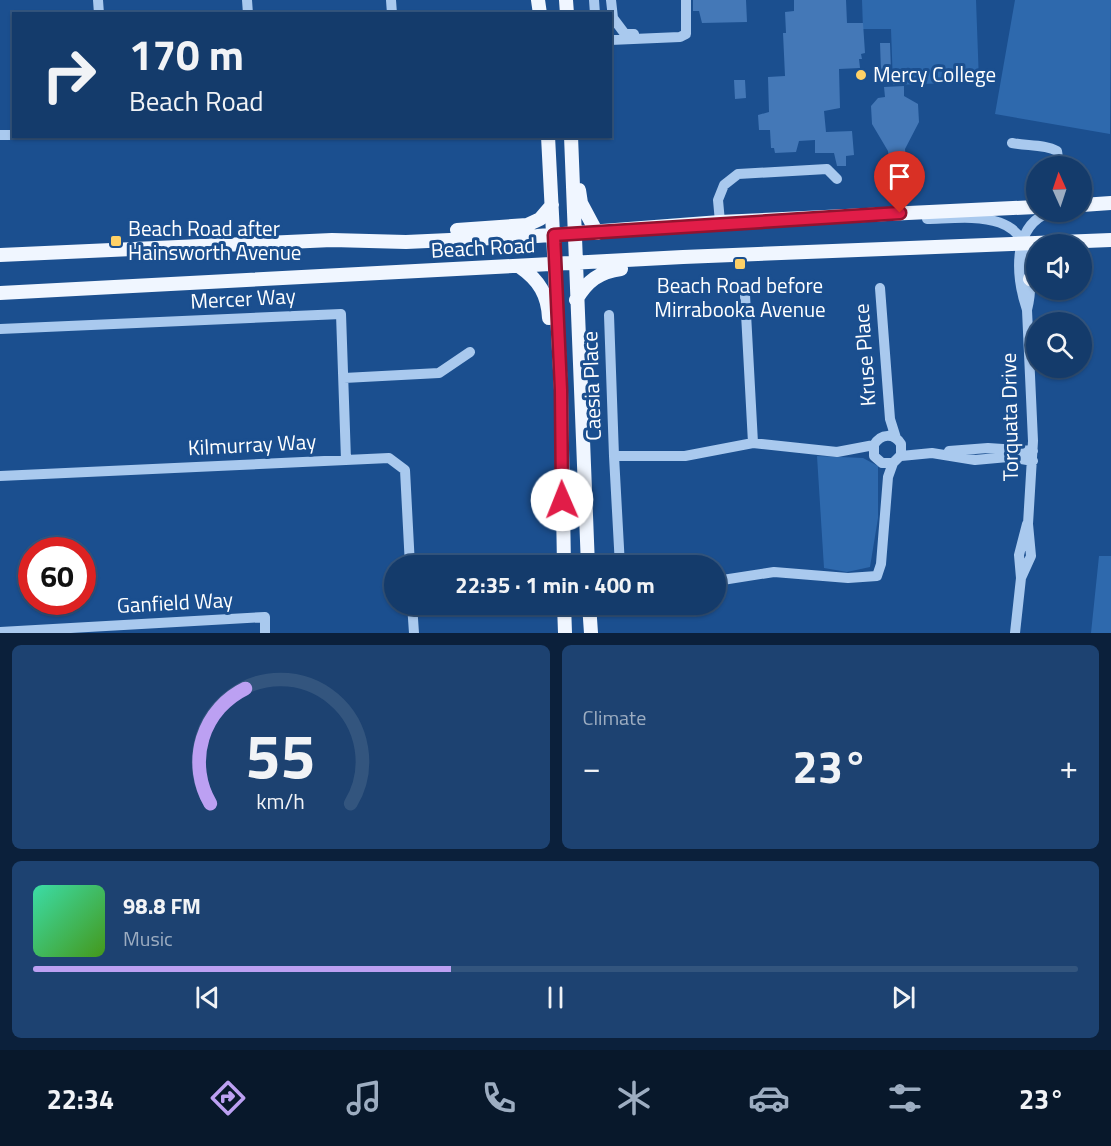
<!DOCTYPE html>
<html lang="en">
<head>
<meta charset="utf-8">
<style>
	body { margin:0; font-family:"Titillium Web",sans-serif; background:#1d4271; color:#f1f3f6; height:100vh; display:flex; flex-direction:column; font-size:22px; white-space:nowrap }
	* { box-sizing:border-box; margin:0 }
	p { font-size:20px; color:#9dadc1 }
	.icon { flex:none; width:33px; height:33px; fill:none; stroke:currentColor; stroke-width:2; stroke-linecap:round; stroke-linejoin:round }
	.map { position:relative; height:633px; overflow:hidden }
	.drawer { display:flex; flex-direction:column; gap:12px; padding:12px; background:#0b203b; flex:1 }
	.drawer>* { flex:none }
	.banner { position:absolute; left:12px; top:12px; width:600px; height:126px; border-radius:0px; box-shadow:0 2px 4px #0004,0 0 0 2px #33557e; background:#143b6b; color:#f1f3f6; overflow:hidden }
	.needle { width:39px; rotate:357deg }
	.buttons { position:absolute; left:1026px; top:156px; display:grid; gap:12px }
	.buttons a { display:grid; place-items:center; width:66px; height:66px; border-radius:50%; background:#143b6b; box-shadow:0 2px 4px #0004,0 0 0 2px #33557e; font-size:30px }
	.speed { position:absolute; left:18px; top:537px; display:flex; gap:12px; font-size:30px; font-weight:700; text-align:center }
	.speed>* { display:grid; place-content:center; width:78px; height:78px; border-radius:50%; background:#143b6b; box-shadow:0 2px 4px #0004,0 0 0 2px #33557e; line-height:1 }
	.speed .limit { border:9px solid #d22; background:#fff; color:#111 }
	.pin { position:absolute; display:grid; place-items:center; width:51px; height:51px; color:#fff; margin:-62px -26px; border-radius:50% 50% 50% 0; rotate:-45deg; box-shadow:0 0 6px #0007 }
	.pin .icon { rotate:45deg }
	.me { position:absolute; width:66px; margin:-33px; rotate:359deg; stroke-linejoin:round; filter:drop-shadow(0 0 4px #0008) }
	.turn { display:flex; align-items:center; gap:21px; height:126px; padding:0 18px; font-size:27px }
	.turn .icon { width:78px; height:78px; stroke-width:2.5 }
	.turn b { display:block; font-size:42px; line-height:51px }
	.big { font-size:45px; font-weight:700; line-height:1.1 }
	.drawer .card { flex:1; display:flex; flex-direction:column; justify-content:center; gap:9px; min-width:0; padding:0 21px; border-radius:9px; background:#1d4271 }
	.drawer .dial { align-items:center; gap:0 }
	.dial svg { height:156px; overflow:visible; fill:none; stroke:#33557e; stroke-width:7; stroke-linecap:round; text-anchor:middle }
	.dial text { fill:#f1f3f6; stroke:none }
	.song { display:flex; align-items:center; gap:18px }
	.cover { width:72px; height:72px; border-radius:9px; background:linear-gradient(135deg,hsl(160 70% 55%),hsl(100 70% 35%)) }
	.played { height:6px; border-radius:3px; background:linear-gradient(90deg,#bca0f2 40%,#33557e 40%) }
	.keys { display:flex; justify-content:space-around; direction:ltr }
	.heat { display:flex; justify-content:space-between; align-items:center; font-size:33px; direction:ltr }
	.drawer .tiles { flex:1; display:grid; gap:12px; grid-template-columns:1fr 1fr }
	.card:last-child { grid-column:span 2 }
	.trip { position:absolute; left:384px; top:555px; width:342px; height:60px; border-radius:30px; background:#143b6b; box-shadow:0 2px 4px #0004,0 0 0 2px #33557e; font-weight:700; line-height:60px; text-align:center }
	.tabs { display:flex; height:96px; justify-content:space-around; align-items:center; background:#08182b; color:#9dadc1 }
	.tabs .icon { width:42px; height:42px }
	.tabs .current { color:#bca0f2 }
	.tabs b { font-size:27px; color:#f1f3f6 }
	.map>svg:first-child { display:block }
</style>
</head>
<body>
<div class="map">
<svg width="1111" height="633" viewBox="0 0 1111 633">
	<rect width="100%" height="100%" fill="#1b4f8f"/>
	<!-- green -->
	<path fill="#2e69ad" d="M862 0H976L979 82 893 85 891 29H863Z
		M1015 0H1111L1110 134 995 114Z
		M817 456 863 458 878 466V518L870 567 847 572 824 568Z
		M1099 556H1111V633H1091Z"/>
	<!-- building -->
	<path fill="#4478b7" d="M693 0H746L747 22 702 23 699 11H693Z
		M794 0H846L847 23H863L865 53 861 54 862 59H859L860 68 839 69 840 108 824 111 826 132 852 131 854 155 846 156V166H837L834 153H815V140L799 141 796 152 775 153 774 148H771L770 130H759L758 115 769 112 768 77 785 76 783 33H786L785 12 794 11Z
		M880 43H890L891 71H881Z
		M734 80H745L746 98 735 99Z
		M904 86V96L918 104 919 122 905 149 906 160 898 166 889 161 888 151 872 124 871 106 878 98 885 97 884 87Z"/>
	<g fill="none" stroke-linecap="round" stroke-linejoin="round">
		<!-- minor -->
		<path stroke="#a9c9ee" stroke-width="10" d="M98 0 99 14
			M247 0 248 14
			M391 0 392 14
			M594 0 595 14
			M613 18 625 34H634
			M611 24 613 18 611 0
			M610 40 680 37 686 34V0
			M0 135H14
			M1012 143C1027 146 1045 144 1057 151L1058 158 1052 166
			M927 219C970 218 1026 208 1030 268 1031 283 1031 295 1027 310
			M720 222 718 200 724 185 738 174 827 169 837 179
			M880 288 890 419 896 438
			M745 295 753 443
			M609 315 614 456
			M0 329 341 314 346 460
			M344 378 439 373 470 352
			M949 451 988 448 1033 451
			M901 456 932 453 975 460 1008 457 1033 461
			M0 476 389 458 405 470 410 566
			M620 566 614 456H685L753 443 837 452 874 445C881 433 894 433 901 444V455L893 463H882L874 456V445
			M1021 578 1031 556 1028 524 1033 441 1027 310C1016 277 1011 226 1050 212
			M716 581 774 572 848 578 877 576 881 564 888 477 893 463
			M412 604 414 633
			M0 632 265 617V633
			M1015 633 1021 578 1019 555 1027 524"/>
		<!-- major -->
		<path stroke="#f0f6ff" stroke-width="14" d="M538 0 540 14
			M566 0 567 14
			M548 136 561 390 564 566
			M571 136 588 566
			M579 190 581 203 597 233
			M1082 205 1111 203
			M457 230 527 225 540 219 552 205
			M0 255 332 240 406 242 537 236 720 222 1036 207
			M520 267C539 280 548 295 549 318
			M1030 279 1036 268
			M0 293 683 257 1111 240
			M576 300C587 281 599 272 621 269
			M564 604 565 633
			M589 604 591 633"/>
	</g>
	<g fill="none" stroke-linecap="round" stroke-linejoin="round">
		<defs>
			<path id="route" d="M562 500 561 390 554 235 900 213"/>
		</defs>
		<!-- route casing -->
		<use href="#route" stroke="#92132f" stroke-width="15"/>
		<!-- route -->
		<use href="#route" stroke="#e11d48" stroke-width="10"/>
	</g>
	<!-- markers -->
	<g fill="#ffd166" stroke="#1b4f8f" stroke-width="2">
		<circle cx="861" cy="75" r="6"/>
		<rect x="110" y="235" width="12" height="12" rx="3"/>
		<rect x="734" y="258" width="12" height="12" rx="3"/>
	</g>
	<g text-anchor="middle" stroke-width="6" stroke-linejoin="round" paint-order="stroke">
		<!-- poi labels -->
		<g font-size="21" fill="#fff" stroke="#1b4f8f" text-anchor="start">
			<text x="873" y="82">Mercy College</text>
			<text x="128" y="236">Beach Road after<tspan x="128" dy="24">Hainsworth Avenue</tspan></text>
			<text x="740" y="293" text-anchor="middle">Beach Road before<tspan x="740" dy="24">Mirrabooka Avenue</tspan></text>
		</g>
		<!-- street labels -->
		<g font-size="21" fill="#fff" stroke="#1b4f8f">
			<text transform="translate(483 248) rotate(-3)" y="7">Beach Road</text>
			<text transform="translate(243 299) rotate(-3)" y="7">Mercer Way</text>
			<text transform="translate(865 355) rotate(-94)" y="7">Kruse Place</text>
			<text transform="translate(592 386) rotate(-92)" y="7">Caesia Place</text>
			<text transform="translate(1010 417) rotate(-91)" y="7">Torquata Drive</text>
			<text transform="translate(252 445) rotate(-3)" y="7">Kilmurray Way</text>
			<text transform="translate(175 603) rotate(-3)" y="7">Ganfield Way</text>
		</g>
	</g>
</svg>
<div class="buttons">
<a><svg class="needle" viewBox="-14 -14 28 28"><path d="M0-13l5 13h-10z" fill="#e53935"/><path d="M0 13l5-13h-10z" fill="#9dadc1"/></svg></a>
<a><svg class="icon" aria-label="sound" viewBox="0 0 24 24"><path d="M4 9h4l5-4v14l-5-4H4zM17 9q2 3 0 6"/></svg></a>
<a><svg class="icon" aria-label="search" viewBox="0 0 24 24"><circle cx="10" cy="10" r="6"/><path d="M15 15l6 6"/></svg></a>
</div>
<div class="speed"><div class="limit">60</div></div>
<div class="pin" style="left:900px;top:213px;background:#d93025"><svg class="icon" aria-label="arrive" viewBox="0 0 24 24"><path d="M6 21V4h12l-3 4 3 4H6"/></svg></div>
<svg class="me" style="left:562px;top:500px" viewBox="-20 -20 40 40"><circle r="19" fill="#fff"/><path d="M0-13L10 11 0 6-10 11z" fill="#e11d48"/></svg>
<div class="trip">22:35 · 1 min · 400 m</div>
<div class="banner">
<div class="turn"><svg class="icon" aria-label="right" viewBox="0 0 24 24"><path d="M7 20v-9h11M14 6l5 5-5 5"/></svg><div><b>170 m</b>Beach Road</div></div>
</div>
</div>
<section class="drawer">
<div class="tiles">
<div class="card dial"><svg viewBox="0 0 100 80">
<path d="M14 69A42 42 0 1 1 86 69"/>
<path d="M14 69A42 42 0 0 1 32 10" stroke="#bca0f2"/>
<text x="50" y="56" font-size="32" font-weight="700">55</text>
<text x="50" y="72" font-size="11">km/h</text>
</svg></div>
<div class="card"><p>Climate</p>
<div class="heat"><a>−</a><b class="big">23°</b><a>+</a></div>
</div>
<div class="card">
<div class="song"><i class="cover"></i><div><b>98.8 FM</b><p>Music</p></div></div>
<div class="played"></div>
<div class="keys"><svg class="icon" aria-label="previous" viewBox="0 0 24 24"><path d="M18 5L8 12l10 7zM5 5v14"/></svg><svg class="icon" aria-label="pause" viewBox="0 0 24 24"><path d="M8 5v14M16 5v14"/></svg><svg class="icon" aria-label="next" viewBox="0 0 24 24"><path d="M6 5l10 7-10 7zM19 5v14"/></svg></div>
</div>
</div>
</section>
<nav class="tabs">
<b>22:34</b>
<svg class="icon current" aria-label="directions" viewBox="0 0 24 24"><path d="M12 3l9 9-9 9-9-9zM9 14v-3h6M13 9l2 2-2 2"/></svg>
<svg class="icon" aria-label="music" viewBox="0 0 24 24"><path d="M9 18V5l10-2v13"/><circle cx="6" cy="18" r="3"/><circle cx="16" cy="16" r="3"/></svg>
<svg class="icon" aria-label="phone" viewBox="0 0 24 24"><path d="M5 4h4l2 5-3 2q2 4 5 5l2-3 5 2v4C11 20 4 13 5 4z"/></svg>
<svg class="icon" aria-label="climate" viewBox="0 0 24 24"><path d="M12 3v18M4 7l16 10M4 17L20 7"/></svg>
<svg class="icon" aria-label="car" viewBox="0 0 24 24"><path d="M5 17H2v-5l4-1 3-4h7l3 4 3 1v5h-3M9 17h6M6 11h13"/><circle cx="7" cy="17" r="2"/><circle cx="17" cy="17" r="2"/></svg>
<svg class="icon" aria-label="filters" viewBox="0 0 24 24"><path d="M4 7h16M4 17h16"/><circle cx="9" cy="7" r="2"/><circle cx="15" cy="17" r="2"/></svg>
<b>23°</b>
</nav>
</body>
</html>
